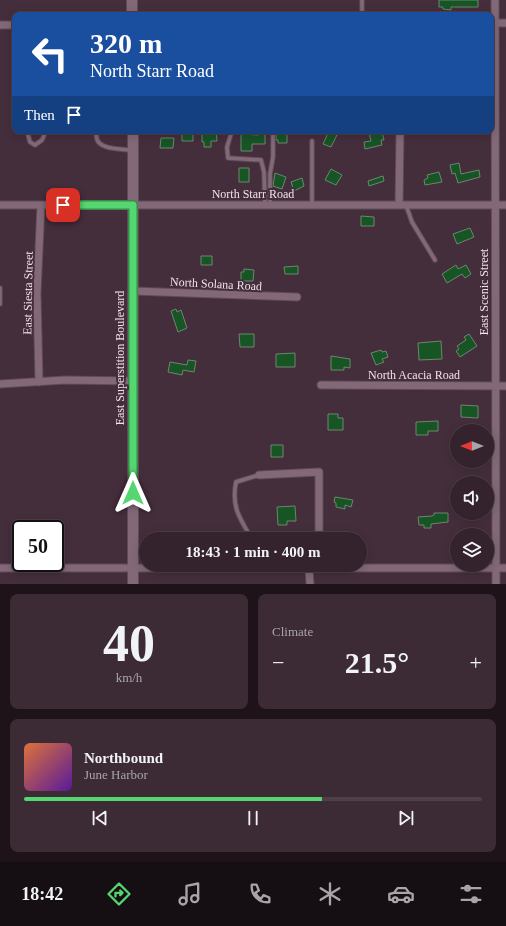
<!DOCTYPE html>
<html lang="en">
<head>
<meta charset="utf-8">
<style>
	body { margin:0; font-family:"Times New Roman",serif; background:#3c2a35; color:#f1f3f6; height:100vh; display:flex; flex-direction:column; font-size:15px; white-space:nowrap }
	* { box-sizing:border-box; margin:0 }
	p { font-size:13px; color:#a9a4aa }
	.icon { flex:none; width:22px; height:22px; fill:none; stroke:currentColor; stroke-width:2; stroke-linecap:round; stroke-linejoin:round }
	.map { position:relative; height:584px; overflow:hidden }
	.drawer { display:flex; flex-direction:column; gap:10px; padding:10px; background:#1d1319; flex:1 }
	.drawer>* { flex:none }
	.banner { position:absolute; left:12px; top:12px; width:482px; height:122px; border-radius:8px; box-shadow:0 2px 10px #0003,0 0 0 1px #4e3f49; background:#1a4fa0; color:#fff; overflow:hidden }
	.needle { width:26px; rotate:270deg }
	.buttons { position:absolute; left:450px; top:424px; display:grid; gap:8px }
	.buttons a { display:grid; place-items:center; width:44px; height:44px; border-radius:50%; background:#34222d; box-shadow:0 2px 10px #0003,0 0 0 1px #4e3f49; font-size:20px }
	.speed { position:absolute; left:12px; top:520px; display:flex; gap:8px; font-size:20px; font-weight:700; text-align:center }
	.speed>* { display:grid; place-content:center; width:52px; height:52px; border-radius:50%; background:#34222d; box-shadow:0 2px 10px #0003,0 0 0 1px #4e3f49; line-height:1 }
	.speed .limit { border:2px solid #111; border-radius:6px; background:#fff; color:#111 }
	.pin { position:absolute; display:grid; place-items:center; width:34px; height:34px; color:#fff; margin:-17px; border-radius:8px; box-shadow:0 2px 6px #0006 }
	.me { position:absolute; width:44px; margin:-22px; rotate:0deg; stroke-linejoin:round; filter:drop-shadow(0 0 3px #0008) }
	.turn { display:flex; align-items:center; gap:14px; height:84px; padding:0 12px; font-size:18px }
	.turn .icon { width:52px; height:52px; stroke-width:2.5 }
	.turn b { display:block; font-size:28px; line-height:34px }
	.then { display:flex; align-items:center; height:38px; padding:0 12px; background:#0003; gap:8px; font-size:15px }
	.big { font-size:30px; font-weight:700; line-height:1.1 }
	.drawer .card { flex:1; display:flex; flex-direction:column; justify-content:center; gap:6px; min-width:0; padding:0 14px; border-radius:8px; background:#3c2a35 }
	.drawer .dial { align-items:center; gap:0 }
	.dial b { font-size:52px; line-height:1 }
	.song { display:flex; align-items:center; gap:12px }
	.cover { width:48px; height:48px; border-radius:6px; background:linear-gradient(135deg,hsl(20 70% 55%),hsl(270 70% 35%)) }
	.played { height:4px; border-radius:2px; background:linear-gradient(90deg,#56d671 65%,#4e3f49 65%) }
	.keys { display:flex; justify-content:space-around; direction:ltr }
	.heat { display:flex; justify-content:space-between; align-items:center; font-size:22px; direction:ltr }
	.drawer .tiles { flex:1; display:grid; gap:10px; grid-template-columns:1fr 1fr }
	.card:last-child { grid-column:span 2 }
	.trip { position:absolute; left:139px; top:532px; width:228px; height:40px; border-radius:20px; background:#34222d; box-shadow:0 2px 10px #0003,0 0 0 1px #4e3f49; font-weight:700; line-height:40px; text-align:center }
	.dock { display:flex; height:64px; justify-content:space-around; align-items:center; background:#150e12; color:#a9a4aa }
	.dock .icon { width:28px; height:28px }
	.dock .on { color:#56d671 }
	.dock b { font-size:18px; color:#f1f3f6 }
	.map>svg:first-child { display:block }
</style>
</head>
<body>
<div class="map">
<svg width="506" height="584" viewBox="0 0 506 584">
	<rect width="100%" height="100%" fill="#452e3c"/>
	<!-- building -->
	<path fill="#175525" stroke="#6e8470" d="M439 0H478V7H451V10L443 9V7H439Z
		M182 131H193V141H182Z
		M202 131H216L217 141H211V147H204V142H202Z
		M258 131H265V144H252V151H241V134L258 135Z
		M276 131H287V143H278V140H276Z
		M329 131 337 135 331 147 323 144Z
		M382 131 384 140H381L382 145 365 149 364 142 371 141 369 133Z
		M161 138H174L173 148H160Z
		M459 163 461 174 479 170 480 177 458 183 455 173 452 174 450 165Z
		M239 168H249V182H239Z
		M331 169 342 175 336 185 325 180Z
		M439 172 442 182 425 185 424 180 428 178 427 175Z
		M275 173 286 177 282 189 273 186Z
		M383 176 384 181 369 186 368 181Z
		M302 178 304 186 294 191 291 182Z
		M361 216 374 217V226H361Z
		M470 228 474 237 457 244 453 234Z
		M201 256H212V265H201Z
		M456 265 458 269 466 265 471 274 465 278 462 274 447 283 442 274Z
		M298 266V274H285L284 267Z
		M244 269 254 270 253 281H241V272H244Z
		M176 309 177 312 181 310 187 328 178 332 171 311Z
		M239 334H254V347H240Z
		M469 334 477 346 460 357 456 351 459 349 457 346 466 340 464 337Z
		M441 341 442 359 419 360 418 343Z
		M381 350 382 352 386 351 388 357 382 359 384 362 376 365 371 353Z
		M295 353V367H276V354Z
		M331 356 350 359V368L344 367V370H331Z
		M188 360 196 361 194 372 183 370 182 375 168 372 170 362 187 365Z
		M461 405 478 406V418L461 417Z
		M328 414H338V418H343V430H328Z
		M438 421V431H428V435H416V422Z
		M271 445H283V457H271Z
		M335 497 353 500 351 507 345 505V509L336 507V503L334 502Z
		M295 506 296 521H287V525H278L277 507Z
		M434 513H448V522L431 524V528H424V525H419L418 517 432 516 434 515Z"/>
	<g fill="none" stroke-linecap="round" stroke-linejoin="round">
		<defs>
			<path id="service" d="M362 0V15
				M27 131 30 142 35 145 42 140 46 131
				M99 131 97 132C92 150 120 149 131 150
				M232 131 227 147 228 158 261 160 264 172 265 205
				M270 205V174L273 157V131
				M312 205V141
				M406 205 412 222 435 260
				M0 288V304
				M252 539C240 519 231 507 236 482L259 475"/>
			<path id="minor" d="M495 0 496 584
				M491 23H506
				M0 25H15
				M0 205H506
				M399 205 400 131
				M133 291 297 297
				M39 382 37 293 41 205
				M0 384 65 380 133 381
				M321 385 506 386
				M259 475 319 472V539
				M0 568H506
				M309 568 310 584"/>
			<path id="secondary" d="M132 0V15
				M133 131V584"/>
		</defs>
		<!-- service casing -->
		<use href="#service" stroke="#5e4b57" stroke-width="5.5"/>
		<!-- minor casing -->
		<use href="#minor" stroke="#5e4b57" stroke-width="9"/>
		<!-- secondary casing -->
		<use href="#secondary" stroke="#5e4b57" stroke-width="12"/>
		<!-- service -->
		<use href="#service" stroke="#836978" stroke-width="3.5"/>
		<!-- minor -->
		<use href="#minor" stroke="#836978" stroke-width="7"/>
		<!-- secondary -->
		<use href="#secondary" stroke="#836978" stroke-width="10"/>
	</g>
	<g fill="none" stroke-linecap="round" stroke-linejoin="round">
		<defs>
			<path id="route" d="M63 205H133V493"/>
		</defs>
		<!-- route casing -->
		<use href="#route" stroke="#388b49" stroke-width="10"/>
		<!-- route -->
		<use href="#route" stroke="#56d671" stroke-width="7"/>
	</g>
	<g text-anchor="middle" stroke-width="4" stroke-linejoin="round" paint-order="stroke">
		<!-- street labels -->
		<g font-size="12" fill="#f0e1ea" stroke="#452e3c">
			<text x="253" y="198">North Starr Road</text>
			<text transform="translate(216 284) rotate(3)" y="4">North Solana Road</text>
			<text transform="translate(484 292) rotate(-90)" y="4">East Scenic Street</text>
			<text transform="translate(28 293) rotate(-89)" y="4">East Siesta Street</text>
			<text transform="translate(120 358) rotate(-90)" y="4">East Superstition Boulevard</text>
			<text x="414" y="379">North Acacia Road</text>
		</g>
	</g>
</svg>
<div class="buttons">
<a><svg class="needle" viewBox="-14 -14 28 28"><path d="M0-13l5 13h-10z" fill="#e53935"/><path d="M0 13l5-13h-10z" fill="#a9a4aa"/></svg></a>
<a><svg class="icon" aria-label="sound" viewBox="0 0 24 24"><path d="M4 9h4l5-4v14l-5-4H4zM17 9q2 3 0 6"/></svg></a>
<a><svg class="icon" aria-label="layers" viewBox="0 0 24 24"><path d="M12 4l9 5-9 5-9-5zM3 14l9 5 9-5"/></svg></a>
</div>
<div class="speed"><div class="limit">50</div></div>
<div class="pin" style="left:63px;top:205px;background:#d93025"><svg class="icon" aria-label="arrive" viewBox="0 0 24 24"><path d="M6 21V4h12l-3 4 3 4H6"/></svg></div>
<svg class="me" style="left:133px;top:493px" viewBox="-20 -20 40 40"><path d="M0-17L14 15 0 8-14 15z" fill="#56d671" stroke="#fff" stroke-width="4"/></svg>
<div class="trip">18:43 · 1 min · 400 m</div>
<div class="banner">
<div class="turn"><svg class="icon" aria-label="left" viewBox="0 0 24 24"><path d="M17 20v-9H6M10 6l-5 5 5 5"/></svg><div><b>320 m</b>North Starr Road</div></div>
<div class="then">Then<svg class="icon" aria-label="arrive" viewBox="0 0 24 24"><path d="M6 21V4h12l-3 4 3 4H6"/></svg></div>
</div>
</div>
<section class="drawer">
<div class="tiles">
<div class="card dial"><b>40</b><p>km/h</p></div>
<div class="card"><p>Climate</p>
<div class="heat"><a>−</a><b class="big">21.5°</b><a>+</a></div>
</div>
<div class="card">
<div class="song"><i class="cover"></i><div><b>Northbound</b><p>June Harbor</p></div></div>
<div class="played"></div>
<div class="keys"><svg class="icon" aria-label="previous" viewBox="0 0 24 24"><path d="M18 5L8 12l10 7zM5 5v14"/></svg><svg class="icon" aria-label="pause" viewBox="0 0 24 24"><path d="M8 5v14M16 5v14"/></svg><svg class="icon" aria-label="next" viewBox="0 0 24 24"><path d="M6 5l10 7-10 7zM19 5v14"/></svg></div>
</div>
</div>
</section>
<nav class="dock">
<b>18:42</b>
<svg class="icon on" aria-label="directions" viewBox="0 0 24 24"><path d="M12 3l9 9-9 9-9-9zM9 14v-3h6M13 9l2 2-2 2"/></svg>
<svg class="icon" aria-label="music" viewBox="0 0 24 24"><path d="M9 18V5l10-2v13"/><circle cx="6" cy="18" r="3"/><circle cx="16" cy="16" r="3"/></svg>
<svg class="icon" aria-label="phone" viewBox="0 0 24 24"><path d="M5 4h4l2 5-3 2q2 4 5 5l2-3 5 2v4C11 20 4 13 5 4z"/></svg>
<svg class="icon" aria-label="climate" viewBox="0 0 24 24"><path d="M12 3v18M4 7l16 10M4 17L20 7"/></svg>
<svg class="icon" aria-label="car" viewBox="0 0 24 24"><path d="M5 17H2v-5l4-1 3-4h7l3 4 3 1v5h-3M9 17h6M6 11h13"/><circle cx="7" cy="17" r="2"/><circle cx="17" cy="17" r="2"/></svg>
<svg class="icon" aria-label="filters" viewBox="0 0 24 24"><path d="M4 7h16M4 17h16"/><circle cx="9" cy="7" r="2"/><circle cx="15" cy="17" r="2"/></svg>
</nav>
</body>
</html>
